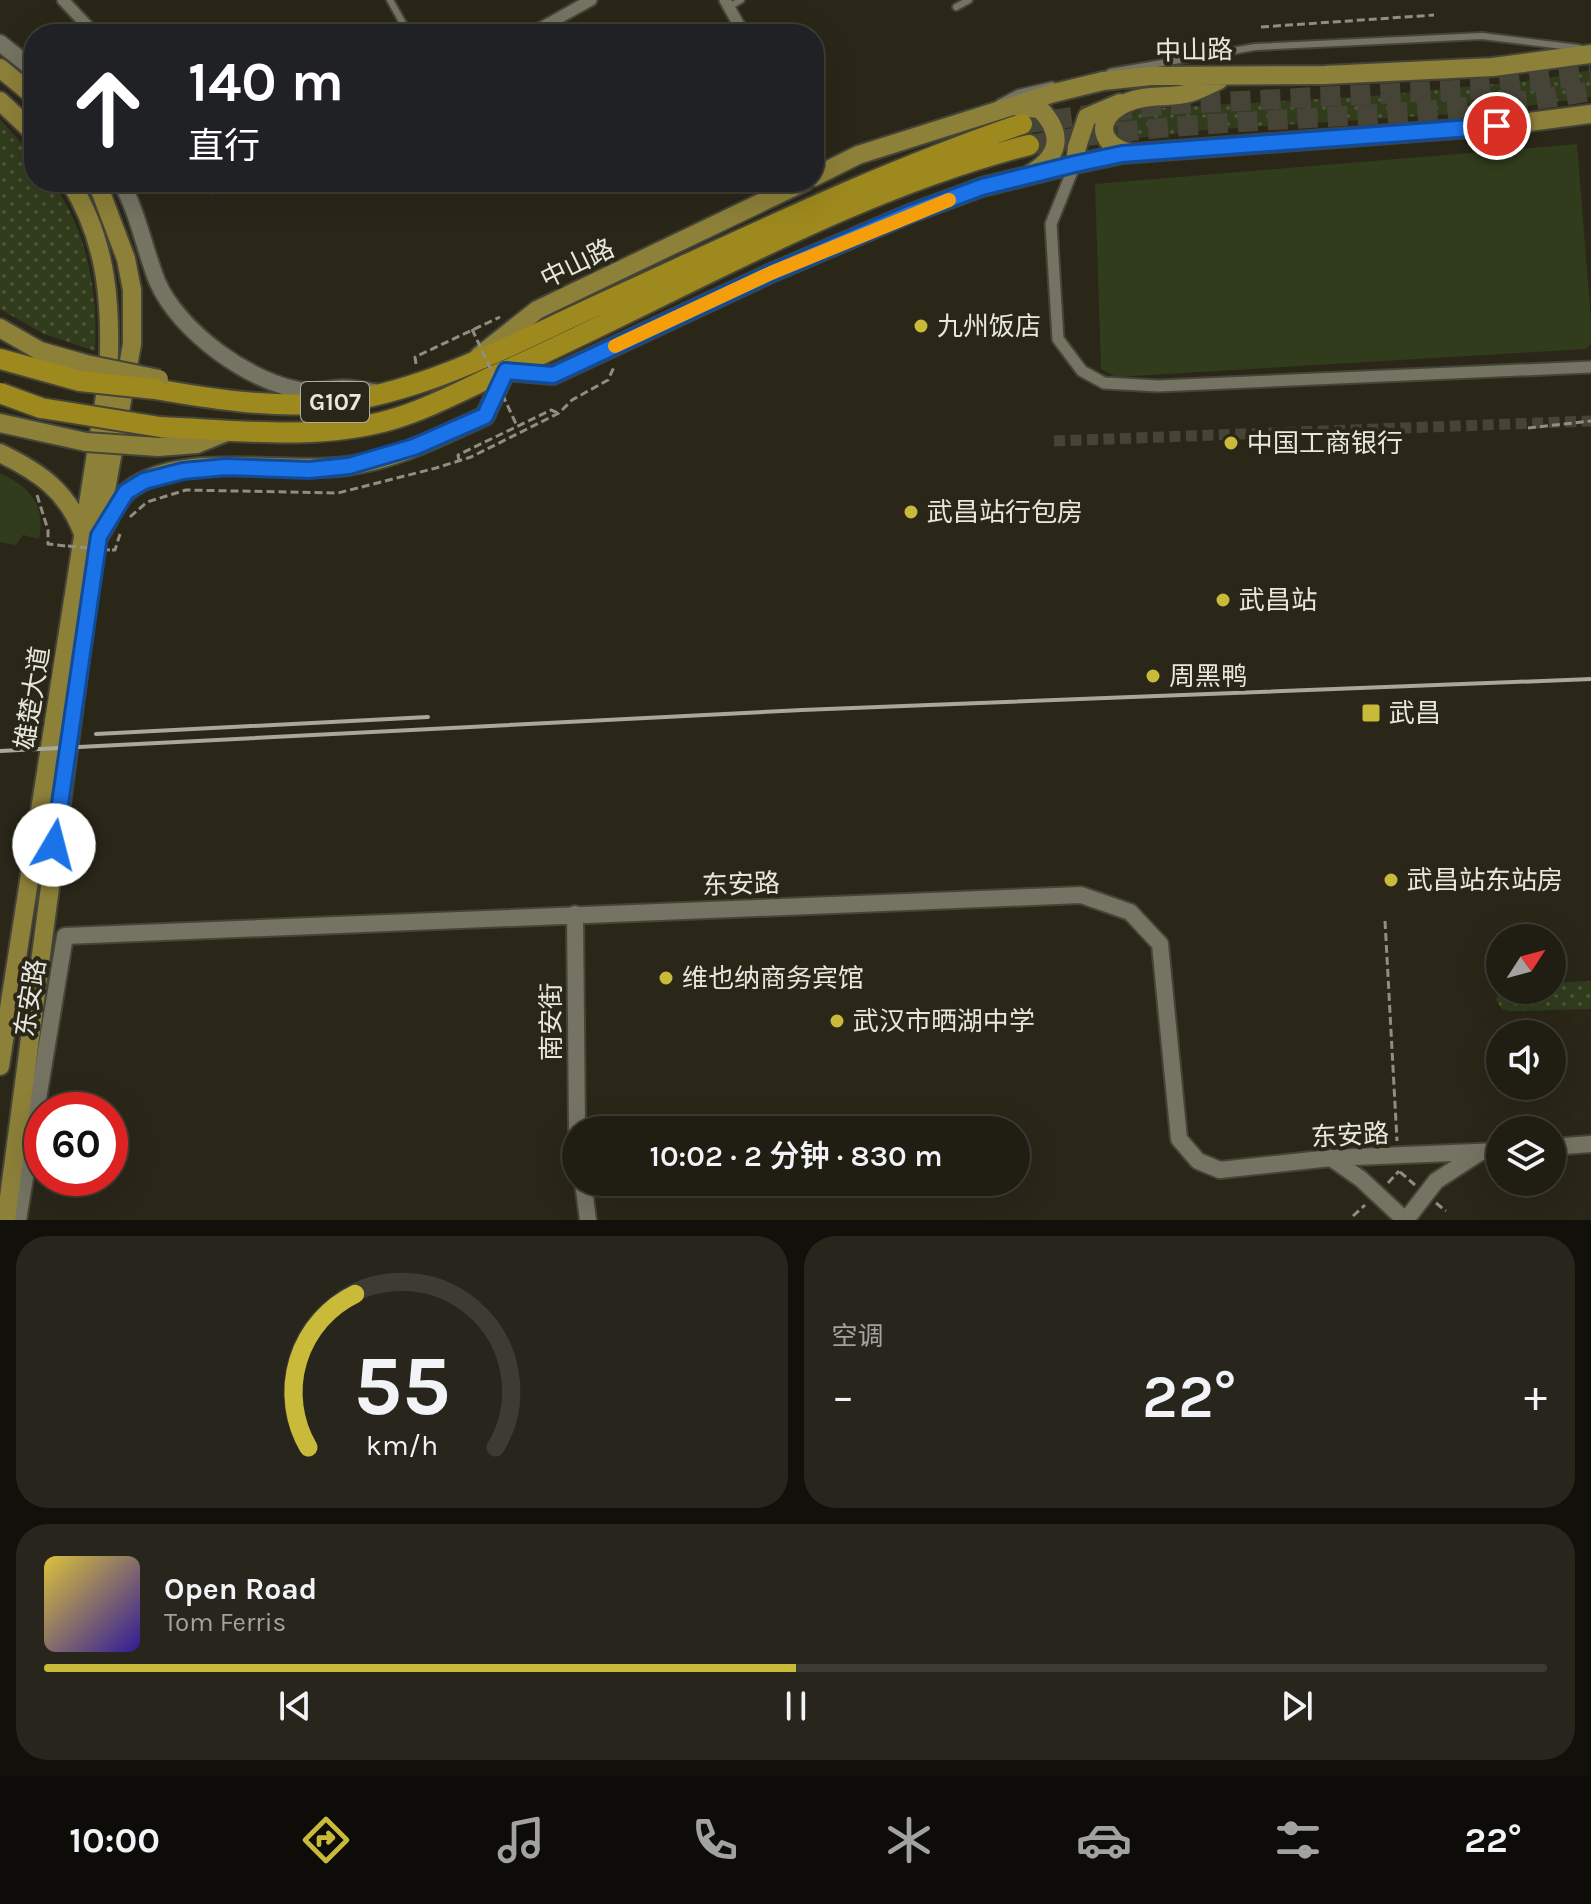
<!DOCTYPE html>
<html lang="zh">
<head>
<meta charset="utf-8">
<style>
	body { margin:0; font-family:Karla,"Noto Sans SC",sans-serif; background:#28261c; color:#f1f3f6; height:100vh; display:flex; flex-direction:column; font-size:30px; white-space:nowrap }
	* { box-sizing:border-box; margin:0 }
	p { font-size:26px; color:#a2a2a0 }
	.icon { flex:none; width:44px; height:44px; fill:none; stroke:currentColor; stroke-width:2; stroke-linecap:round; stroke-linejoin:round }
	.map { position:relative; height:1220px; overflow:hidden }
	.panel { display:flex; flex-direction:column; gap:16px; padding:16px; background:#12100a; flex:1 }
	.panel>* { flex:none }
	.banner { position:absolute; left:24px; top:24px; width:800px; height:168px; border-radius:32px; box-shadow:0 8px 32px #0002,0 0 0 2px #3d3b33; background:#202124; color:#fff; overflow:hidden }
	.needle { width:52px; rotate:54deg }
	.tools { position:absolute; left:1486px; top:924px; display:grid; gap:16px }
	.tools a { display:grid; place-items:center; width:80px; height:80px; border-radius:50%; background:#201d13; box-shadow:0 8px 32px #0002,0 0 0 2px #3d3b33; font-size:40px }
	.speed { position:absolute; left:24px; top:1092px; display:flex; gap:16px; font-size:40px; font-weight:700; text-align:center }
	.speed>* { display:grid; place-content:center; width:104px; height:104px; border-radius:50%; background:#201d13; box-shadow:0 8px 32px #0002,0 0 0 2px #3d3b33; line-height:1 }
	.speed .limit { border:12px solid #d22; background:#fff; color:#111 }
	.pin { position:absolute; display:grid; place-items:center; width:68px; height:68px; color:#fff; margin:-34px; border:4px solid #fff; border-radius:50%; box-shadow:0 2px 8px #0007 }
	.me { position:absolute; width:88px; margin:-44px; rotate:8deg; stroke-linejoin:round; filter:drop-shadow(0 0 6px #0008) }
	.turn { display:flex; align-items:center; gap:28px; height:168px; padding:0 32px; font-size:36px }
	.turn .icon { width:104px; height:104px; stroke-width:2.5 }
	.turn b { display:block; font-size:56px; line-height:68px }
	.big { font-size:60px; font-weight:600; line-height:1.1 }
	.panel .card { flex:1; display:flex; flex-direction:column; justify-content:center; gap:12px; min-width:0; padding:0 28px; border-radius:32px; background:#28261c }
	.panel .dial { align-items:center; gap:0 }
	.dial svg { height:208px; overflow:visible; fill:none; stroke:#3d3b33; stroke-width:7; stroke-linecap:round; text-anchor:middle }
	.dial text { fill:#f1f3f6; stroke:none }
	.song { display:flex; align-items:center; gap:24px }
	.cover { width:96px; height:96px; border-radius:12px; background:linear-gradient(135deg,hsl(50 70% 55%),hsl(250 70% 35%)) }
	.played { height:8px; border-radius:4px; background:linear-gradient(90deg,#c9ba3a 50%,#3d3b33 50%) }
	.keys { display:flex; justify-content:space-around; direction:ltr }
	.heat { display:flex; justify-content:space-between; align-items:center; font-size:44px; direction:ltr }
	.panel .tiles { flex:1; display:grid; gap:16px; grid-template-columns:1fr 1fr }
	.card:last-child { grid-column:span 2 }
	.trip { position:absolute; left:562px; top:1116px; width:468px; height:80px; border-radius:40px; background:#201d13; box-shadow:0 8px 32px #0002,0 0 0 2px #3d3b33; font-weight:600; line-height:80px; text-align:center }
	.tabs { display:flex; height:128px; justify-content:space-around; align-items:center; background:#0d0c08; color:#a2a2a0 }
	.tabs .icon { width:56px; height:56px }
	.tabs .selected { color:#c9ba3a }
	.tabs b { font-size:36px; color:#f1f3f6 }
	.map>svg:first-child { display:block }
</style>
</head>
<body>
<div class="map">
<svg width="1591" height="1220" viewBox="0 0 1591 1220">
	<defs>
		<pattern id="grass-dots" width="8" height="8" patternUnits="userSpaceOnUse" patternTransform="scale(2)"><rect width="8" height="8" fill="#313c1d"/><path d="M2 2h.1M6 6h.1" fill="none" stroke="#4f583d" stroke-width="1.8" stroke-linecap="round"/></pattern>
	</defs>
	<rect width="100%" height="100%" fill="#2a2719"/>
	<!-- grass -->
	<path fill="url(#grass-dots)" d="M1591 70V97L1482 112 1205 130 1115 141 1111 122 1114 118 1143 109 1372 96 1537 80Z
		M0 119 34 157V182H52C88 231 98 293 95 351L44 334 0 309Z
		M1591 981V1009L1511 1011 1502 1009 1496 1000 1500 989 1552 990V983Z"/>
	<!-- green -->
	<path fill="#313c1d" d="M1577 144 1591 320V344L1586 349 1116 377 1101 369 1095 184Z
		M0 473C30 487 46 505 39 539L23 535 16 545 0 542Z"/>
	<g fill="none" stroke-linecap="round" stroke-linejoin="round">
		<!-- street-tunnel -->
		<path stroke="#464437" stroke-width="11" stroke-dasharray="11 5.5" stroke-linecap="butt" d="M1054 441 1591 421"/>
		<!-- highway-tunnel -->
		<path stroke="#464437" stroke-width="20" stroke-dasharray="20 10" stroke-linecap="butt" d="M1022 124 1161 105 1474 89 1591 75
			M1029 145C1215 112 1405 124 1591 91"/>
		<defs>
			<path id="lane" d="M390 0 409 34
				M729 7 741 0
				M956 7 969 0
				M1110 72 1255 47 1482 36 1579 48
				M999 103 1018 93 1052 85"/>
			<path id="street" d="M63 0 95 34
				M725 0 744 34
				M530 34 591 0
				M1075 164 1051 224 1058 339 1082 371 1104 383 1158 386 1591 367
				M192 182 211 187 224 182"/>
			<path id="secondary" d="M0 43 34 70
				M121 182C138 213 144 248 157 281 178 331 252 385 306 391 318 392 331 388 343 388 354 388 364 391 374 392
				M575 914 577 1130
				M1552 1147 1591 1144
				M1331 1158 1361 1179 1405 1220
				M583 1182 588 1220
				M18 1220 65 936 1081 895 1130 912 1160 944 1179 1139 1198 1161 1220 1170 1331 1158 1500 1151
				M1406 1220 1436 1181 1479 1153"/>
			<path id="primary" d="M0 68 34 96
				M0 101 34 133
				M1019 107 1040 109C1064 134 1060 156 1030 174
				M1132 153C1100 147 1093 120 1124 104 1143 94 1165 98 1185 94 1196 92 1209 85 1219 80
				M1075 164 1077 147 1087 117 1120 103
				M814 177 858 155 1054 93 1103 81 1151 76 1325 75 1493 67 1591 54
				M0 328 40 351 86 364
				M479 356 537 310 804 182
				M0 423 86 442
				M158 447 197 444 229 431
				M0 453C39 472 66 490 82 531
				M99 536C108 523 117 499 129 490 182 449 283 475 347 466 395 460 441 436 485 416L506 371 553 375 771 273 909 214 982 187 1075 164 1122 154 1497 126 1591 114
				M0 1066 108 377C112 308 108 242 70 182
				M6 1220 92 569 132 344V290L126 259 97 182"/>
			<path id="highway" d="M0 359 80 381
				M155 389C217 400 283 410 347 401 435 387 519 341 600 304 739 241 877 173 1022 124
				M160 427C236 430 315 441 390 420 431 408 468 387 507 370 679 293 845 192 1029 145"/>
		</defs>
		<!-- lane casing -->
		<use href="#lane" stroke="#454438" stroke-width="10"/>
		<!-- street casing -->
		<use href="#street" stroke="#454438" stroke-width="15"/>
		<!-- secondary casing -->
		<use href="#secondary" stroke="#454438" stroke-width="20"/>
		<!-- primary casing -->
		<use href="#primary" stroke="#454438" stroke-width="22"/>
		<!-- highway casing -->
		<use href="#highway" stroke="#454438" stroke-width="24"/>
		<!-- path -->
		<path stroke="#8f8e82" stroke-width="3" stroke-dasharray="8 4" stroke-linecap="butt" d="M1261 27 1434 15
			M416 364 415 357 500 317
			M1528 428 1591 421
			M459 461 458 455 551 410 558 413
			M37 495 48 530V544L66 546
			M130 517 147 502 186 490 338 493 436 468 471 457 559 413 572 400 608 380 615 365
			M112 550H115L120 534
			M1385 921 1397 1141
			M1400 1172 1415 1185
			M1388 1183 1399 1171
			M1436 1203 1446 1211
			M1353 1216 1365 1205"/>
		<!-- lane -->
		<use href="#lane" stroke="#757362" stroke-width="6"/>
		<!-- street -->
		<use href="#street" stroke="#757362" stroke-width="11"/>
		<!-- secondary -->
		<use href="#secondary" stroke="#757362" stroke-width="16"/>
		<!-- primary -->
		<use href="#primary" stroke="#8d8039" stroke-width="18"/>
		<!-- highway -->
		<use href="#highway" stroke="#9d891d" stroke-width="20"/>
		<!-- rail -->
		<path stroke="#aaa89d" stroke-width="4" d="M96 734 428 717
			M0 751 802 710 1591 679"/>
		<defs>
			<path id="primary-bridge" d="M86 364 159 379
				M86 442 158 447"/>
			<path id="highway-bridge" d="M80 381 155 389
				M0 393 41 408 160 427"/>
		</defs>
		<!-- primary-bridge casing -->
		<use href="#primary-bridge" stroke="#454438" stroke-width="22" stroke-linecap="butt"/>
		<!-- highway-bridge casing -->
		<use href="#highway-bridge" stroke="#454438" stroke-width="24" stroke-linecap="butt"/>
		<!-- path-bridge -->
		<path stroke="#8f8e82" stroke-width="3" stroke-dasharray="8 4" stroke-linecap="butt" d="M472 329 517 426
			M68 546 110 550"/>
		<!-- primary-bridge -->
		<use href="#primary-bridge" stroke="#8d8039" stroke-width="18"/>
		<!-- highway-bridge -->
		<use href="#highway-bridge" stroke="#9d891d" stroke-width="20"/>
	</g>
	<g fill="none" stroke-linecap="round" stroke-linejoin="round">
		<defs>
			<path id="route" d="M54 845 99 536 126 492 144 481 183 471 226 467 309 470 349 466 414 447 485 416 506 371 553 375 771 273 909 214 982 187 1075 164 1122 154 1497 126"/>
		</defs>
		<!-- route casing -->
		<use href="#route" stroke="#114b97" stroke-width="20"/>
		<!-- route -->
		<use href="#route" stroke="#1a73e8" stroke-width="14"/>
		<!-- slow -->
		<path stroke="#f59e0b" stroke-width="14" d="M615 346 771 273 949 200"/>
	</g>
	<!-- markers -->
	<g fill="#c9ba3a" stroke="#2a2719" stroke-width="3">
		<circle cx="921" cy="326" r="8"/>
		<circle cx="1231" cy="443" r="8"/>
		<circle cx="911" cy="512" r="8"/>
		<circle cx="1223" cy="600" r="8"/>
		<circle cx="1153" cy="676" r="8"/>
		<rect x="1361" y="703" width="20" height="20" rx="4"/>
		<circle cx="1391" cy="880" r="8"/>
		<circle cx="666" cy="978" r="8"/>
		<circle cx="837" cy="1021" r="8"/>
	</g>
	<g text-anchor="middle" stroke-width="8" stroke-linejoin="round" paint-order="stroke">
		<!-- shield labels -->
		<rect fill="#2a2719" stroke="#afada3" stroke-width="2" x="301" y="382" width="68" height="40" rx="6"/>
		<g font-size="24" font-weight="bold" fill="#e8e7de">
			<text x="335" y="410">G107</text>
		</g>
		<!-- street labels -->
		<g font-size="26" fill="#e8e7de" stroke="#2a2719">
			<text transform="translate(1194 50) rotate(-1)" y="9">中山路</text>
			<text transform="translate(577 263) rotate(-26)" y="9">中山路</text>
			<text transform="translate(32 698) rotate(-81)" y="9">雄楚大道</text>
			<text transform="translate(741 884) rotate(-2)" y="9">东安路</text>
			<text transform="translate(30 998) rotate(-81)" y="9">东安路</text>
			<text transform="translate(551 1022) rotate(-90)" y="9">南安街</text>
			<text transform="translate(1350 1135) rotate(-3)" y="9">东安路</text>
		</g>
		<!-- poi labels -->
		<g font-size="26" fill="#e8e7de" stroke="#2a2719" text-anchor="start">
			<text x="937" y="335">九州饭店</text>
			<text x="1247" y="452">中国工商银行</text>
			<text x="927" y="521">武昌站行包房</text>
			<text x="1239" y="609">武昌站</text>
			<text x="1169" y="685">周黑鸭</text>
			<text x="1389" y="722">武昌</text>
			<text x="1407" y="889">武昌站东站房</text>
			<text x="682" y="987">维也纳商务宾馆</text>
			<text x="853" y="1030">武汉市晒湖中学</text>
		</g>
	</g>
</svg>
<div class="tools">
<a><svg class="needle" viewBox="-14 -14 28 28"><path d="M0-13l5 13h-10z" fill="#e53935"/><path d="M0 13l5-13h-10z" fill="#a2a2a0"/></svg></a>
<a><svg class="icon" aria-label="sound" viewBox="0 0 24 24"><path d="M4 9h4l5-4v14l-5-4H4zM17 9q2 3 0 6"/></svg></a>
<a><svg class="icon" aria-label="layers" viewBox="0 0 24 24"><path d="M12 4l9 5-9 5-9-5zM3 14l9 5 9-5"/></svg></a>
</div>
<div class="speed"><div class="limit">60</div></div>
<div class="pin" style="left:1497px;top:126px;background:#d93025"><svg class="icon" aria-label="arrive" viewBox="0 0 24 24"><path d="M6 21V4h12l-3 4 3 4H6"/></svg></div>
<svg class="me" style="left:54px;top:845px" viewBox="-20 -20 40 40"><circle r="19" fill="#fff"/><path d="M0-13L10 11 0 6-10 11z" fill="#1a73e8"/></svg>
<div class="trip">10:02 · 2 分钟 · 830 m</div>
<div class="banner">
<div class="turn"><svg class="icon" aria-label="ahead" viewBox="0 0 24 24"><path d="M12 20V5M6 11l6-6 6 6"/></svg><div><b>140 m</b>直行</div></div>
</div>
</div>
<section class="panel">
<div class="tiles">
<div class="card dial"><svg viewBox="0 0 100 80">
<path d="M14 69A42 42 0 1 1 86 69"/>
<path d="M14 69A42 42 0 0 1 32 10" stroke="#c9ba3a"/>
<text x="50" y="56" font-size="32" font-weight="700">55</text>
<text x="50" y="72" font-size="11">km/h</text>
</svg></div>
<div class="card"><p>空调</p>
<div class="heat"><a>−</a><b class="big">22°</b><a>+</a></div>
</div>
<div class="card">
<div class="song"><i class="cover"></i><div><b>Open Road</b><p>Tom Ferris</p></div></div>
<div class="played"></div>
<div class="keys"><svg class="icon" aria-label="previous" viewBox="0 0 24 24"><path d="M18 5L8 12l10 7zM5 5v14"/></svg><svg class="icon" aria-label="pause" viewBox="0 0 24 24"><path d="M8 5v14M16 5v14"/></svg><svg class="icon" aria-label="next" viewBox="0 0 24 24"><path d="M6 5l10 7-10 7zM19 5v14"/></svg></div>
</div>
</div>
</section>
<nav class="tabs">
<b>10:00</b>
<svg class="icon selected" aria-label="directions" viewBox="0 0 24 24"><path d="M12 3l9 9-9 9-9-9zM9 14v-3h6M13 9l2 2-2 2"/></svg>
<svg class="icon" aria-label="music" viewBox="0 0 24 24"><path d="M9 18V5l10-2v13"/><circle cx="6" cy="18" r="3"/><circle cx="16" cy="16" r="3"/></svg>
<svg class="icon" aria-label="phone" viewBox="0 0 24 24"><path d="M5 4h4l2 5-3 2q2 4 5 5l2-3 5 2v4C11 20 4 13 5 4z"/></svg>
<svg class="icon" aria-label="climate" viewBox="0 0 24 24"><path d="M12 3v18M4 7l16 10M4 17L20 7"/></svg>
<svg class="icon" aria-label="car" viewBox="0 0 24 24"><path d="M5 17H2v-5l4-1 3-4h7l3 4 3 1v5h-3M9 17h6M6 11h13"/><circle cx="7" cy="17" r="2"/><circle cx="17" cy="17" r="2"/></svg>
<svg class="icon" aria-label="filters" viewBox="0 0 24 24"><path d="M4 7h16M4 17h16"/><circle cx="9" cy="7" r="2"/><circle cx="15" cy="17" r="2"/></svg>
<b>22°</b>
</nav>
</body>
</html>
